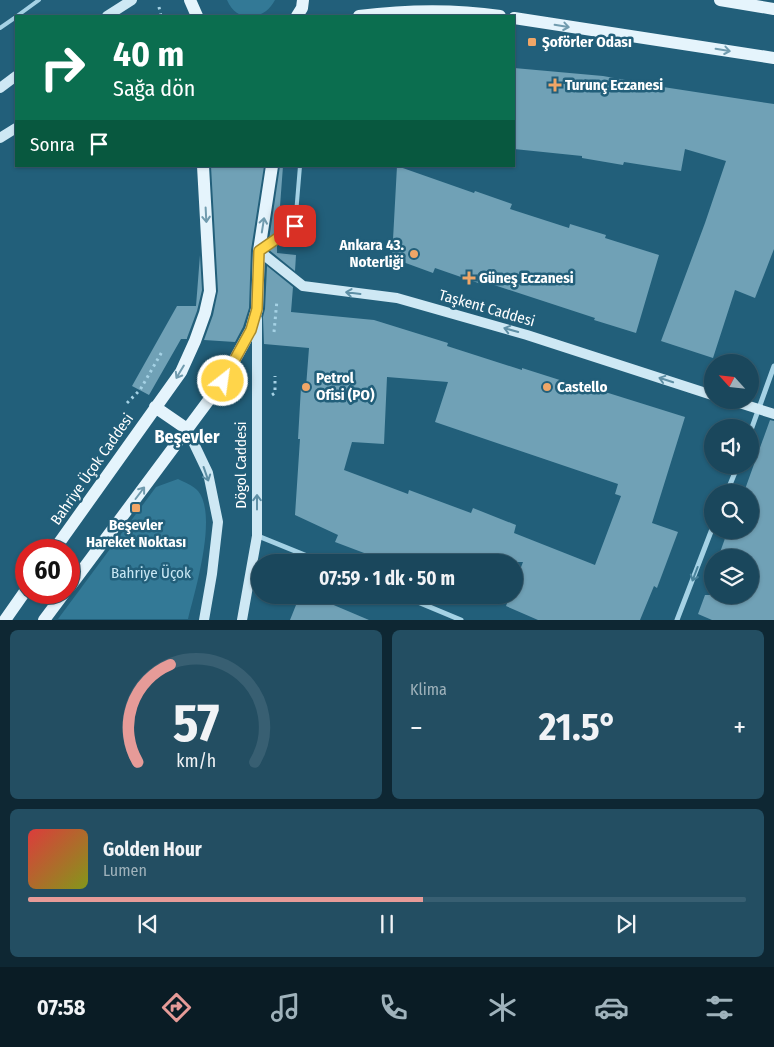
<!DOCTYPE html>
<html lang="tr">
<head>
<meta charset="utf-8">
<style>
	body { margin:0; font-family:"Fira Sans Condensed",sans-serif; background:#234e62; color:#f1f3f6; height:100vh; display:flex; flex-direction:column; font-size:19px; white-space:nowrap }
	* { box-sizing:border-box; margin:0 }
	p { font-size:16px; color:#9fb2bb }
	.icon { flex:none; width:28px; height:28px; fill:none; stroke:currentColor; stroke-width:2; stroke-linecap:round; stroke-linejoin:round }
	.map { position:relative; height:620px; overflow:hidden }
	.sheet { display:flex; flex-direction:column; gap:10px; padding:10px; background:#0e2733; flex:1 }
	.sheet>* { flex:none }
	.top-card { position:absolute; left:15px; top:15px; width:500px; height:152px; border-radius:0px; box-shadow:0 1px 4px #0004,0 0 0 1px #385f72; background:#0b6e4f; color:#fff; overflow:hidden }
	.needle { width:32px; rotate:297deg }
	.buttons { position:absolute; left:704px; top:354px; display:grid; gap:10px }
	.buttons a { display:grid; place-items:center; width:55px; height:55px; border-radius:50%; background:#1a475c; box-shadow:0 1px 4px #0004,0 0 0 1px #385f72; font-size:25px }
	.speed { position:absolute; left:15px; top:539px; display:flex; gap:10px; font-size:25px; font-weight:700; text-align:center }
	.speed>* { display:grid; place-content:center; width:65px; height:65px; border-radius:50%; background:#1a475c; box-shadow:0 1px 4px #0004,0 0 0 1px #385f72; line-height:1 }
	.speed .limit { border:8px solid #d22; background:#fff; color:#111 }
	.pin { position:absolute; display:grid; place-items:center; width:42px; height:42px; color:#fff; margin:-21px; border-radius:10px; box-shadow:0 2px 8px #0006 }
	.me { position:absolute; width:55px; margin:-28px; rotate:30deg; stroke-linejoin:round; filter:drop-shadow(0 0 4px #0008) }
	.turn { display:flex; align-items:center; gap:18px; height:105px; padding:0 15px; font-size:22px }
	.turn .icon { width:65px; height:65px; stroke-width:2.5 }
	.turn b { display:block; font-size:35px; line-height:42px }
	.then { display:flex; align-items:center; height:48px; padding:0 15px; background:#0003; gap:10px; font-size:19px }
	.big { font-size:38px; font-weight:700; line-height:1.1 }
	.sheet .widget { flex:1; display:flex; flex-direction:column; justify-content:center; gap:8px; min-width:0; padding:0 18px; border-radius:8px; background:#234e62 }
	.sheet .dial { align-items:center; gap:0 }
	.dial svg { height:130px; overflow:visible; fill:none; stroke:#385f72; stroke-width:7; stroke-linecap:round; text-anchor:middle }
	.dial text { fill:#f1f3f6; stroke:none }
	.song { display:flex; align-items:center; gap:15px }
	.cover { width:60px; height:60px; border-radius:8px; background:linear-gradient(135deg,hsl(0 70% 55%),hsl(70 70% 35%)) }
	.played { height:5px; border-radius:2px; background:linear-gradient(90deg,#e69b98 55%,#385f72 55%) }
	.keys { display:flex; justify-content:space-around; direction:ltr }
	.heat { display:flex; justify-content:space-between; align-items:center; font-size:28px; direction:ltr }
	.sheet .tiles { flex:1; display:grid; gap:10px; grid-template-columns:1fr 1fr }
	.widget:last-child { grid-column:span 2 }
	.trip { position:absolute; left:251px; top:554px; width:272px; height:50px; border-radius:25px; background:#1a475c; box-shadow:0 1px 4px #0004,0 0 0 1px #385f72; font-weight:700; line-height:50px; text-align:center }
	.dock { display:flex; height:80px; justify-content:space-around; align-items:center; background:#0a1c25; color:#9fb2bb }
	.dock .icon { width:35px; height:35px }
	.dock .selected { color:#e69b98 }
	.dock b { font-size:22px; color:#f1f3f6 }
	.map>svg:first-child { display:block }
</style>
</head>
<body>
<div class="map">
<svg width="774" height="620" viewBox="0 0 774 620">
	<rect width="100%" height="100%" fill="#225f7a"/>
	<!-- green -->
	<path fill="#337996" d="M227 0H275C264 21 237 24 227 0Z
		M178 479C184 482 194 486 198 491 218 515 195 591 188 619H58L156 487Z"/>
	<!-- building -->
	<path fill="#70a1b6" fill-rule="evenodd" d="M514 68 603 76 637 82V83L774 104V249L755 298 735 290 713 358 661 341 705 223 726 161 685 149 681 171 624 162 623 165 582 158V156L514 149Z
		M211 166H264L251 250 249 308 243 327 235 342 204 340 213 315 218 291Z
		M280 166H283L278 233 269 240Z
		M397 166 474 193 475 191 512 204 510 209 569 228 570 224 606 235 605 238 659 255 636 333 594 320 595 318 485 282 484 285 435 268 433 273 392 258Z
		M277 243V253L296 255 295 271 268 249Z
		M200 255 202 290 197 311 187 338V339H181L149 395 132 386 177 306H196Z
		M267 266 293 287 291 312 374 320 448 343 447 346 522 370V368L585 388 586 386 685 417 652 523 678 532 657 588 654 586 640 620H538L506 606 510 595H515V583L523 562H388L335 542 338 535 295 515 300 439H298L301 387H306L309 348 264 344 263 317 265 309ZM387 377 448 382 435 422 618 484 615 494 621 496 595 565 514 533 516 525 473 508 471 513 409 490 408 494 344 470 352 442 384 444Z
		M770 420 774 421V620H712L698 614 705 595H750V558H718L728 530H750V492H744Z
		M300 595H310L369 620H290Z"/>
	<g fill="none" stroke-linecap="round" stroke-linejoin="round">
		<!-- path -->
		<path stroke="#a5d2e5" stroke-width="3" stroke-dasharray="2.5 4" stroke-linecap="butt" d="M159 7 161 16
			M274 332 277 300
			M272 395 275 393V376
			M127 403 140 390 163 350"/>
		<!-- lane -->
		<path stroke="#a5d2e5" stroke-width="4" d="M17 16 39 0
			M0 28 16 17
			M262 249 295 226 300 166"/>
		<!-- street -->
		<path stroke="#a5d2e5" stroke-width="5" d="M750 433 774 366
			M727 492 738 465
			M258 536 322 562
			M401 595 461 620
			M677 620 712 529"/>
		<!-- secondary -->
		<path stroke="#cee8f4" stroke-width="10" d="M107 16 132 0
			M0 88 16 76
			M0 138 16 128
			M259 251 303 286 397 298 527 335 712 395
			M730 400 774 414
			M187 429 208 473 218 522 212 574 204 620
			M242 620 257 536V319"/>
		<!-- primary -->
		<path stroke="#e5f4fc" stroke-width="12" d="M190 0 197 16
			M720 0 774 9
			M297 16 302 8 303 0
			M359 16C406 10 453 9 500 16
			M514 18 774 58
			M155 407 187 429
			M54 550 181 372 195 341 205 313 210 291 203 166
			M69 588 223 381 251 330 257 309 259 251 272 166
			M5 620 26 590
			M44 620 65 592"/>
	</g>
	<!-- one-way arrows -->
	<defs><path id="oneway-shaft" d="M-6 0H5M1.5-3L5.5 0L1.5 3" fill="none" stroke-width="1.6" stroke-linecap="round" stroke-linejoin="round" transform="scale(1.25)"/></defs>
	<g stroke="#709bae">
		<use href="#oneway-shaft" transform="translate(562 26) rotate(9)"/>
		<use href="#oneway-shaft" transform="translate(723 50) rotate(9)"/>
		<use href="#oneway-shaft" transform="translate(206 215) rotate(87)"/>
		<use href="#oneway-shaft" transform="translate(263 225) rotate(-81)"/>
		<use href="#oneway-shaft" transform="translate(180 372) rotate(121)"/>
		<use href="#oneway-shaft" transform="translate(140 493) rotate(-53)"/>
	</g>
	<g stroke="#5e8fa5">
		<use href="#oneway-shaft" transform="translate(353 293) rotate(-173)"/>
		<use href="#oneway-shaft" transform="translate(511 330) rotate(-164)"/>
		<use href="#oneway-shaft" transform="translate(666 380) rotate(-162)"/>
		<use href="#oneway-shaft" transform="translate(206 474) rotate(71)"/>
		<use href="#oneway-shaft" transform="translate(257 502) rotate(-90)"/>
	</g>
	<use stroke="#49829a" href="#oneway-shaft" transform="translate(695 574) rotate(111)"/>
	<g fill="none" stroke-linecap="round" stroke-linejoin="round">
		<defs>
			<path id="route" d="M223 381 251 330 257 309 259 251 295 226"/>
		</defs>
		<!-- route casing -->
		<use href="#route" stroke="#a68a30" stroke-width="12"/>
		<!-- route -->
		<use href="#route" stroke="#ffd54a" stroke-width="9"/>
	</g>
	<!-- markers -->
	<g fill="#f0a667" stroke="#225f7a" stroke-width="2">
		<rect x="527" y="37" width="10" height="10" rx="2.5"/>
		<path d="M552.5 77.5h5v5h5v5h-5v5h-5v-5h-5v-5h5z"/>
		<circle cx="414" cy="254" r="5"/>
		<path d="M466.5 270.5h5v5h5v5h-5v5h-5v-5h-5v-5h5z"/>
		<circle cx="306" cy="387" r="5"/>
		<circle cx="547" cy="387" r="5"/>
		<rect x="131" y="503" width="10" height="10" rx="2.5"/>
	</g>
	<g text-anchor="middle" stroke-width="5" stroke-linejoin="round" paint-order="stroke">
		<!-- poi labels -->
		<g font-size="15" font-weight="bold" fill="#fff" stroke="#225f7a" text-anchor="start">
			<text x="542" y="47">Şoförler Odası</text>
			<text x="565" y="90">Turunç Eczanesi</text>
			<text x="404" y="250" text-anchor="end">Ankara 43.<tspan x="404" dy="17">Noterliği</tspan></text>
			<text x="479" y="283">Güneş Eczanesi</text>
			<text x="316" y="383">Petrol<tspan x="316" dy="17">Ofisi (PO)</tspan></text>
			<text x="557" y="392">Castello</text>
			<text x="136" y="530" text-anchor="middle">Beşevler<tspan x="136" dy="17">Hareket Noktası</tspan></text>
		</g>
		<!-- street labels -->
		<g font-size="15" fill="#fff" stroke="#225f7a">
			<text transform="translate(487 308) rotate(16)" y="5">Taşkent Caddesi</text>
			<text transform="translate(241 465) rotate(-90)" y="5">Dögol Caddesi</text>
			<text transform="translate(92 469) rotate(-55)" y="5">Bahriye Üçok Caddesi</text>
		</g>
		<!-- park labels -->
		<g font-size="15" fill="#c8e7f4" stroke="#225f7a">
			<text x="151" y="578">Bahriye Üçok</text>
		</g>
		<!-- quarter labels -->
		<g font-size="18" font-weight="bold" fill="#fff" stroke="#225f7a">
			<text x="187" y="443">Beşevler</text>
		</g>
	</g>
</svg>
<div class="buttons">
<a><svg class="needle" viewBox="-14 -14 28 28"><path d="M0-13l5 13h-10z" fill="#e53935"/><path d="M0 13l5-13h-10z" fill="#9fb2bb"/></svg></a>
<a><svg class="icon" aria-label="sound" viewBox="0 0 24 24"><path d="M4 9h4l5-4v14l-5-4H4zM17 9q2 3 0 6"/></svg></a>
<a><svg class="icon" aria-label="search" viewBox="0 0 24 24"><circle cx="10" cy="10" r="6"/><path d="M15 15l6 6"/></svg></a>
<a><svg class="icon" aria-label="layers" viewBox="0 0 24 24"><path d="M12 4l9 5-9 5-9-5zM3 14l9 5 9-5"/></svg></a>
</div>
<div class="speed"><div class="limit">60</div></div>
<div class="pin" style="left:295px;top:226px;background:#d93025"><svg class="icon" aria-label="arrive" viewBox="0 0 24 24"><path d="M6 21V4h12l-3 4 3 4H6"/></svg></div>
<svg class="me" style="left:223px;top:381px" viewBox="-20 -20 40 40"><circle r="17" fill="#ffd54a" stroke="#fff" stroke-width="3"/><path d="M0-11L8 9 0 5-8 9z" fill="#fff"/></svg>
<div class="trip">07:59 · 1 dk · 50 m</div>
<div class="top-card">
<div class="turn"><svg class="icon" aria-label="right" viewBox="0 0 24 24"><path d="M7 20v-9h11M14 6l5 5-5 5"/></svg><div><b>40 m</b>Sağa dön</div></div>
<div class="then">Sonra<svg class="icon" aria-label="arrive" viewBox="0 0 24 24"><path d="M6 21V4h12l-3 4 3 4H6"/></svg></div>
</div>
</div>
<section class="sheet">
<div class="tiles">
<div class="widget dial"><svg viewBox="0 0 100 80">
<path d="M14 69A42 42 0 1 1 86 69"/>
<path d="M14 69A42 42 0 0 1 34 9" stroke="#e69b98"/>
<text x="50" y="56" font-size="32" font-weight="700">57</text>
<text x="50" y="72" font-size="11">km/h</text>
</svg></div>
<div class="widget"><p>Klima</p>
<div class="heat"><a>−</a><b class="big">21.5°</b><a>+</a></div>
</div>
<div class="widget">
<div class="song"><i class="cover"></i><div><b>Golden Hour</b><p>Lumen</p></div></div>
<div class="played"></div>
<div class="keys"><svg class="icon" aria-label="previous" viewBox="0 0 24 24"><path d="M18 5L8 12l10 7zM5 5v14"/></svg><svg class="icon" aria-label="pause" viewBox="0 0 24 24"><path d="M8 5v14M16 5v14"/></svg><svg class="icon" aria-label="next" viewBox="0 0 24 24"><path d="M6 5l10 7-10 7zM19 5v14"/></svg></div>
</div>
</div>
</section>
<nav class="dock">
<b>07:58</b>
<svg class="icon selected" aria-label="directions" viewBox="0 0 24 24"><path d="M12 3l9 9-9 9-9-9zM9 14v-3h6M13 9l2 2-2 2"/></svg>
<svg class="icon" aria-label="music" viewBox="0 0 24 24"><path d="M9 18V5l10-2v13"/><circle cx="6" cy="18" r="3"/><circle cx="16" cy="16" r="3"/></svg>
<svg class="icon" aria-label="phone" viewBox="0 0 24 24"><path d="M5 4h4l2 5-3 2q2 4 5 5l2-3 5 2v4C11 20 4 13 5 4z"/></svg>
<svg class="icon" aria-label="climate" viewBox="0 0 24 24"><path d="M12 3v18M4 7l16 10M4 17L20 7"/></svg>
<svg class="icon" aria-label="car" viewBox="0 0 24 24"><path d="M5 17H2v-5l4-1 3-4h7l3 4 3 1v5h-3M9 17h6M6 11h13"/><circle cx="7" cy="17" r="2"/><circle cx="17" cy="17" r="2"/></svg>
<svg class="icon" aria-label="filters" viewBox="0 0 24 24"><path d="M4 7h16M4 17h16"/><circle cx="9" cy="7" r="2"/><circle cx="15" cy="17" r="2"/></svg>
</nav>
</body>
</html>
